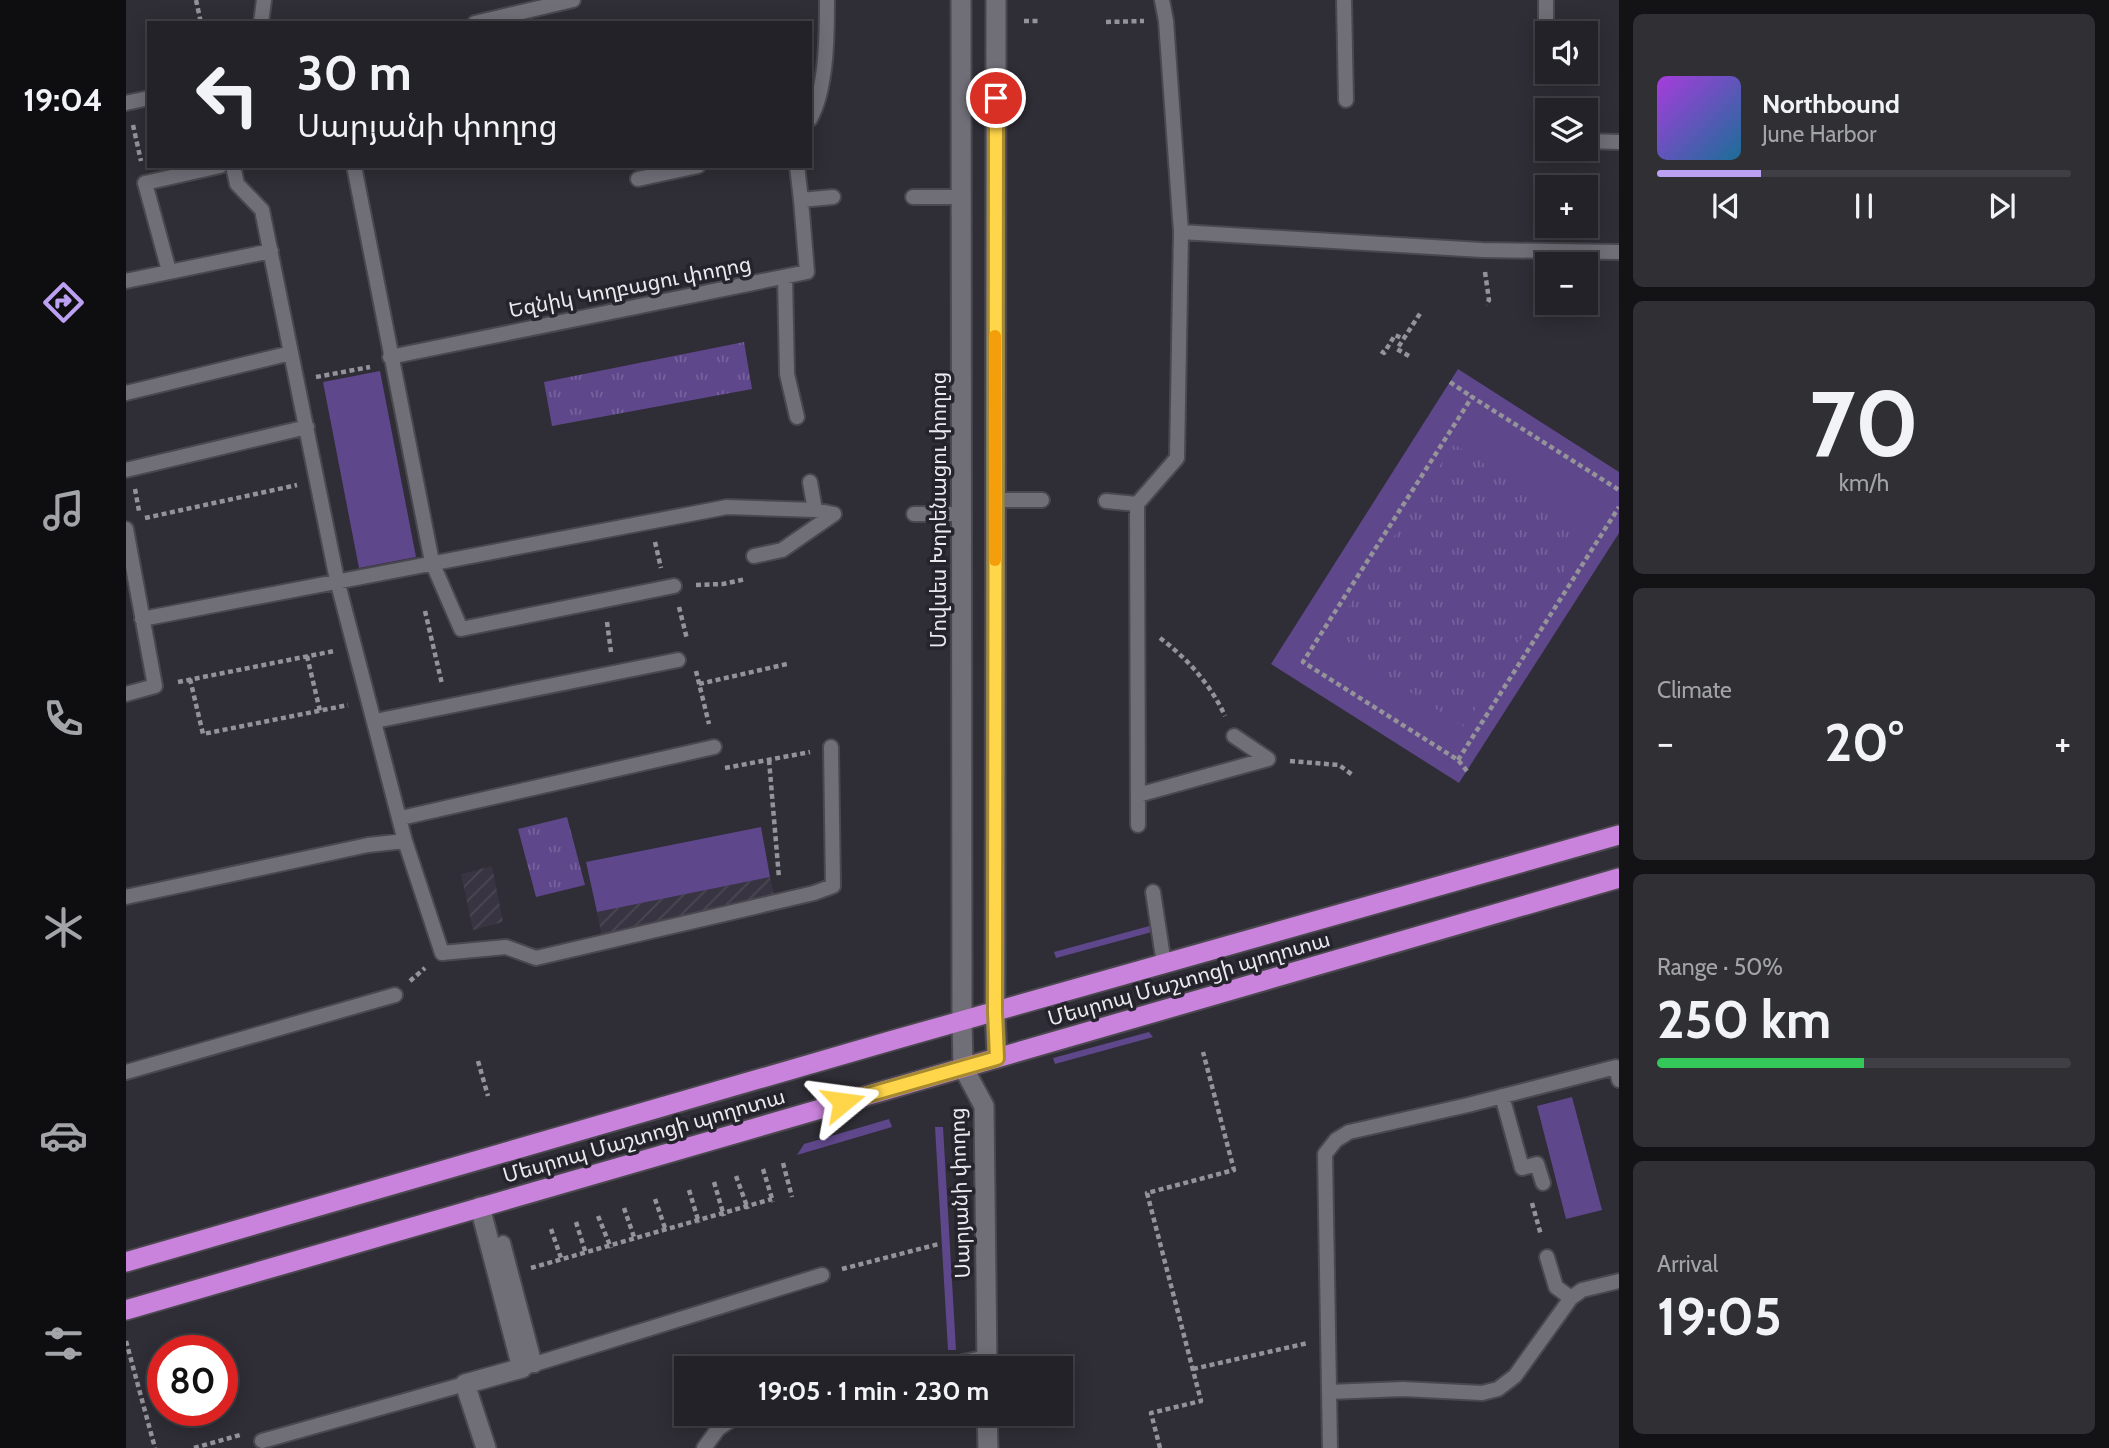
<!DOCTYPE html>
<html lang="en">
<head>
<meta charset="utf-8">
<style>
	body { margin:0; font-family:Cabin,"Noto Sans Armenian",sans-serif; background:#2f2f34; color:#f1f3f6; height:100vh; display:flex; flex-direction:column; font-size:26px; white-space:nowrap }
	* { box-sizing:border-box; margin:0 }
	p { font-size:23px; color:#a3a4a8 }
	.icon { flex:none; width:38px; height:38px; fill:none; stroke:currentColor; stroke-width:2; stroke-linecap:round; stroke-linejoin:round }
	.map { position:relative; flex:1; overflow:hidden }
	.sheet { display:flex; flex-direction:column; gap:14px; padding:14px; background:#131316; width:490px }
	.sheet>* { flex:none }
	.hud { position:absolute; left:21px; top:21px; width:665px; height:147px; border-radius:0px; box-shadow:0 4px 18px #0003,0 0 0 2px #403f45; background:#232228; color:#f1f3f6; overflow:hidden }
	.controls { position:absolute; left:1409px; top:21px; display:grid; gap:14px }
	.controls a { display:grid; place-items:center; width:63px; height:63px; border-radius:0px; background:#232228; box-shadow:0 4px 18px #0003,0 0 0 2px #403f45; font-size:35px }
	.speed { position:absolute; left:21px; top:1335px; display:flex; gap:14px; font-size:35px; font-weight:700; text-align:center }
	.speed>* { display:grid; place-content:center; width:91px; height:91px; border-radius:50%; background:#232228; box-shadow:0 4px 18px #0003,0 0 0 2px #403f45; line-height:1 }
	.speed .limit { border:10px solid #d22; background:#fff; color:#111 }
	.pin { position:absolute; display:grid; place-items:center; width:60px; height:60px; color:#fff; margin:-30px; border:4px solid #fff; border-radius:50%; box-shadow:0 2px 7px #0007 }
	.me { position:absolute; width:77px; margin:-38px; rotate:74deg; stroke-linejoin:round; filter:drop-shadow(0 0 5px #0008) }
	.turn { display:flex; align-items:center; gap:24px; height:147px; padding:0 35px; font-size:32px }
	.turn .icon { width:91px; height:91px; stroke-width:2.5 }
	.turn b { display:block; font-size:49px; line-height:60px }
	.big { font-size:52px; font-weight:700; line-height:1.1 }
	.sheet .widget { flex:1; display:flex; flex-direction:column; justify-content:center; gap:10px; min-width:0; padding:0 24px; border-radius:10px; background:#2f2f34 }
	.sheet .dial { align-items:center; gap:0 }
	.dial b { font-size:91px; line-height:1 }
	.song { display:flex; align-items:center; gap:21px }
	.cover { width:84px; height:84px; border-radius:10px; background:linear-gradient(135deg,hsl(280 70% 55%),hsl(200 70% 35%)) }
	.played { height:7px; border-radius:4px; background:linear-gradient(90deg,#bca0f2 25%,#403f45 25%) }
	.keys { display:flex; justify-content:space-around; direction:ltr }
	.heat { display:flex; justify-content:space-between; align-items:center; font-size:38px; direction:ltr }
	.charge { height:10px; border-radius:5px; background:linear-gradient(90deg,#34c759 50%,#403f45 0) }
	.trip { position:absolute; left:548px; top:1356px; width:399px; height:70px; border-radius:0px; background:#232228; box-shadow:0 4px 18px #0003,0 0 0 2px #403f45; font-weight:700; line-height:70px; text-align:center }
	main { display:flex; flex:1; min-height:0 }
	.tab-bar { display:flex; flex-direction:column; width:126px; justify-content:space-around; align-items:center; background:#0e0e10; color:#a3a4a8 }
	.tab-bar .icon { width:49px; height:49px }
	.tab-bar .active { color:#bca0f2 }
	.tab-bar b { font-size:32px; color:#f1f3f6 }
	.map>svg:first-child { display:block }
</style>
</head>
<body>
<main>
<nav class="tab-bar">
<b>19:04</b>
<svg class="icon active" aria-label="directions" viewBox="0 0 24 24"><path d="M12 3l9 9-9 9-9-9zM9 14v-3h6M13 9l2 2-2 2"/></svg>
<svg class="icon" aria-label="music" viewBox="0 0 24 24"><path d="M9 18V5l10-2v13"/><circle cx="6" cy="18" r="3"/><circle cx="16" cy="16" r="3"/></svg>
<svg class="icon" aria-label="phone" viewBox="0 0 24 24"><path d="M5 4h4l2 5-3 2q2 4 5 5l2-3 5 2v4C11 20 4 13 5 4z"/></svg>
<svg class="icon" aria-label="climate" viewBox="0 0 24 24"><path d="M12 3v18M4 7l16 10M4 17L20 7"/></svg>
<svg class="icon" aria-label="car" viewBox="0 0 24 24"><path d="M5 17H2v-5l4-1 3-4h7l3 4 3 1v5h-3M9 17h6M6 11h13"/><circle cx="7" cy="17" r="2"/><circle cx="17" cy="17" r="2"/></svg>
<svg class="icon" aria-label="filters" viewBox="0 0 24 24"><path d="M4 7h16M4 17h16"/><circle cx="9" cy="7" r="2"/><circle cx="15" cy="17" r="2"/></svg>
</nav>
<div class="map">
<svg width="1493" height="1448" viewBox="0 0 1493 1448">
	<defs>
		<pattern id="industrial-furrows" width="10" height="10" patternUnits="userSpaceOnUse" patternTransform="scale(1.75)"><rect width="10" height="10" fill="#383442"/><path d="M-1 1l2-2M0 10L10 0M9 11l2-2" fill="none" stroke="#4b4854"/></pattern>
		<pattern id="park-tufts" width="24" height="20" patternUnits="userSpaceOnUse" patternTransform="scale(1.75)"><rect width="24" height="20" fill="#5f478b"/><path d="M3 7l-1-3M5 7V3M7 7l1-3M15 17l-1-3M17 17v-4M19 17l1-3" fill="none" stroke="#76629c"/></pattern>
	</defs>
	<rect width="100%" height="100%" fill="#2f2d35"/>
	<!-- industrial -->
	<path fill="url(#industrial-furrows)" d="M366 866 377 922 347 930 335 874Z
		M644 877 648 895 476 937 471 912Z"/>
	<!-- green -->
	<path fill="#5f478b" d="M1332 369 1493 472V533L1333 783 1145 664Z
		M254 371 290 557 233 568 197 382Z
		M635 827 644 877 471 912 460 862Z
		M1027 925 1026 932 930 958 928 952Z
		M1023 1032 1027 1037 929 1064 927 1058Z
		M1446 1097 1476 1210 1440 1219 1411 1106Z
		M763 1119 766 1127 671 1155 678 1144Z
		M809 1127H817L830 1350H822Z"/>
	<!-- park -->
	<path fill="url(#park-tufts)" d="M618 342 626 389 426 426 418 382Z
		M1328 444 1464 532 1338 727 1202 639Z
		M441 817 459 885 410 897 392 829Z"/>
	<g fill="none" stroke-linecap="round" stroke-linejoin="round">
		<defs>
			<path id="service" d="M1218 0 1220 100
				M135 23 138 0
				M349 23 447 0
				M1420 67V0
				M0 103 23 98
				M684 119C701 89 701 33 701 0
				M1460 141 1493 142
				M107 166 111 184 136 210 211 580 279 841 316 953 380 947 410 958 688 893 707 886 705 747
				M228 166 306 562 335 629 548 586
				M671 166 675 200 707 197
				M512 179 572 166
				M787 197H835
				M1055 232 1356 250 1493 252
				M43 271 19 183 94 166
				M659 277 661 374 671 417
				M0 281 145 251
				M264 357 681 272 675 200
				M0 393 165 353
				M0 470 181 427
				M684 482 689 510
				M869 500H916
				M980 501 1011 504 1051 458 1055 232 1040 21 1036 0
				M1011 504 1012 825
				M788 514H836
				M628 556 656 550 708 514
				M16 619 601 507 689 510 708 514
				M0 694 29 686 0 529
				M249 721 552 660
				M1012 795 1142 759 1108 736
				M275 818 588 747
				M1027 892 1038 964
				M0 897 242 845 279 841
				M0 1072 269 995
				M1376 1096 1396 1168 1411 1164 1417 1183
				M377 1243 409 1365
				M1421 1257 1430 1287 1445 1298
				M396 1368 696 1275
				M809 1368 861 1357
				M1203 1392 1277 1389 1356 1393 1372 1389 1389 1376 1445 1298 1456 1290 1493 1281
				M136 1441 339 1384
				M578 1448 592 1429 613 1414
				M1204 1448 1199 1154 1210 1140 1223 1132 1342 1105 1490 1067 1493 1080"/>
			<path id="minor" d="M354 1207 396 1368 339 1384 360 1448"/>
			<path id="secondary" d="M835 0 836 1021 837 1067 858 1106 861 1368
				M870 0 869 1012 871 1058
				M861 1414 862 1448"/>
			<path id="trunk" d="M0 1262 764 1041 1493 835
				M0 1310 1493 878"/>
		</defs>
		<!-- service casing -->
		<use href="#service" stroke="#4a484e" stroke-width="18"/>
		<!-- minor casing -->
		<use href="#minor" stroke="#4a484e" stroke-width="23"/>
		<!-- secondary casing -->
		<use href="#secondary" stroke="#4a484e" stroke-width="23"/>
		<!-- trunk casing -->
		<use href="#trunk" stroke="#4a484e" stroke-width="23"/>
		<!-- path -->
		<path stroke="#949399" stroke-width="4.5" stroke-dasharray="5 3.5" stroke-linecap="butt" d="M70 0 75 23
			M898 21H915
			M980 22 1018 21
			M7 125 15 161
			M1359 272 1363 300 1360 305
			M1255 351 1258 353 1269 335 1277 339
			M1283 356 1271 349 1295 312
			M190 377 244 367
			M1324 382 1346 397
			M9 489 13 511
			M19 518 171 485
			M529 542 535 568
			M570 585 597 584 620 579
			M553 607 561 639
			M299 611 316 684
			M481 622 485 652
			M1034 638C1061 658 1085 685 1099 716
			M181 656 194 711
			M570 671 583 724
			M64 679 77 734 222 705
			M52 682 208 651
			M573 684 661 664
			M643 760 653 878
			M1332 760 1493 507
			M1164 761 1213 765 1228 776
			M599 768 684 752
			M1341 771 1332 760 1177 662 1346 397 1493 490
			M284 981 299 968
			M352 1061 362 1096
			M657 1163 666 1197
			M637 1169 647 1202
			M610 1176 622 1209
			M588 1182 598 1216
			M563 1190 573 1223
			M529 1199 540 1231
			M1406 1203 1415 1235
			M498 1208 509 1240
			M472 1216 485 1248
			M450 1222 460 1254
			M425 1229 436 1261
			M405 1268 646 1199
			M716 1269 813 1244
			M0 1341 29 1448
			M1067 1369 1182 1343
			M68 1448 114 1435
			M1034 1448 1025 1413 1075 1401 1021 1193 1108 1170 1077 1052"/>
		<!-- service -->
		<use href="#service" stroke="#706e77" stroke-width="14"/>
		<!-- minor -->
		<use href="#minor" stroke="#706e77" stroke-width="19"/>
		<!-- secondary -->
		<use href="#secondary" stroke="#706e77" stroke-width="19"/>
		<!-- trunk -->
		<use href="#trunk" stroke="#ca83dc" stroke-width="19"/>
	</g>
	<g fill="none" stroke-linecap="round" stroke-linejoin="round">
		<defs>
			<path id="route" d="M717 1102 871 1058 869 1012 870 98"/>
		</defs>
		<!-- route casing -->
		<use href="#route" stroke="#a68a30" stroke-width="18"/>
		<!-- route -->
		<use href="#route" stroke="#ffd54a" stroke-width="12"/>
		<!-- slow -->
		<path stroke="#f59e0b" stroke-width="12" d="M869 560V336"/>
	</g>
	<g text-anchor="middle" stroke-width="7" stroke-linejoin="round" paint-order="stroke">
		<!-- street labels -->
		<g font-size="21" fill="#eae9ee" stroke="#25232b">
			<text transform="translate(504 287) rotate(-11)" y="7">Եզնիկ Կողբացու փողոց</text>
			<text transform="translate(813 510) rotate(-90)" y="7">Մովսես Խորենացու փողոց</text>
			<text transform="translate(1063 979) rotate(-16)" y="7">Մեսրոպ Մաշտոցի պողոտա</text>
			<text transform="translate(518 1136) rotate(-16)" y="7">Մեսրոպ Մաշտոցի պողոտա</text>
			<text transform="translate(834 1193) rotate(-92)" y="7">Սարյանի փողոց</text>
		</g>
	</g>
</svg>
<div class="controls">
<a><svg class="icon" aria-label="sound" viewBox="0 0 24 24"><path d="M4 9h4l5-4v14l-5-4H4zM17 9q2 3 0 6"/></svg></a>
<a><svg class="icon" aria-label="layers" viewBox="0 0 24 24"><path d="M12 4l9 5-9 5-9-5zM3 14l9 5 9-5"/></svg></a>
<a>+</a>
<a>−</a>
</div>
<div class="speed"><div class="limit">80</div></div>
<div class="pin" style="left:870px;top:98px;background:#d93025"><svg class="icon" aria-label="arrive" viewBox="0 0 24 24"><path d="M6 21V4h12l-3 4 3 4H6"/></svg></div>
<svg class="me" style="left:717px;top:1102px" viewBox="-20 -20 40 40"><path d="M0-17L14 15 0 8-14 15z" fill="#ffd54a" stroke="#fff" stroke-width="4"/></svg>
<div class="trip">19:05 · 1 min · 230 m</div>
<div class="hud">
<div class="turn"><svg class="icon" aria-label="left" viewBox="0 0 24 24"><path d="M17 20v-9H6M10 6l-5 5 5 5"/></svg><div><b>30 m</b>Սարյանի փողոց</div></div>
</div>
</div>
<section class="sheet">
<div class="widget">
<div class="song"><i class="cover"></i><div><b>Northbound</b><p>June Harbor</p></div></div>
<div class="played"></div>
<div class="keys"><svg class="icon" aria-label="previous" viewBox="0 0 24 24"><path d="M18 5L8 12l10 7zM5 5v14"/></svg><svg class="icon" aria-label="pause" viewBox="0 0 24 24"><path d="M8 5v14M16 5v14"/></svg><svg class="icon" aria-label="next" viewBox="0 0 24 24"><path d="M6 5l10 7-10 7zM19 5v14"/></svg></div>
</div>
<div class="widget dial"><b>70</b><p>km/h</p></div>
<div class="widget"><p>Climate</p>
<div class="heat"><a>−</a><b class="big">20°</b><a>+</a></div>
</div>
<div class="widget"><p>Range · 50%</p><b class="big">250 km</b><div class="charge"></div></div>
<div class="widget"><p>Arrival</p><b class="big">19:05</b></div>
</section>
</main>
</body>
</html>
